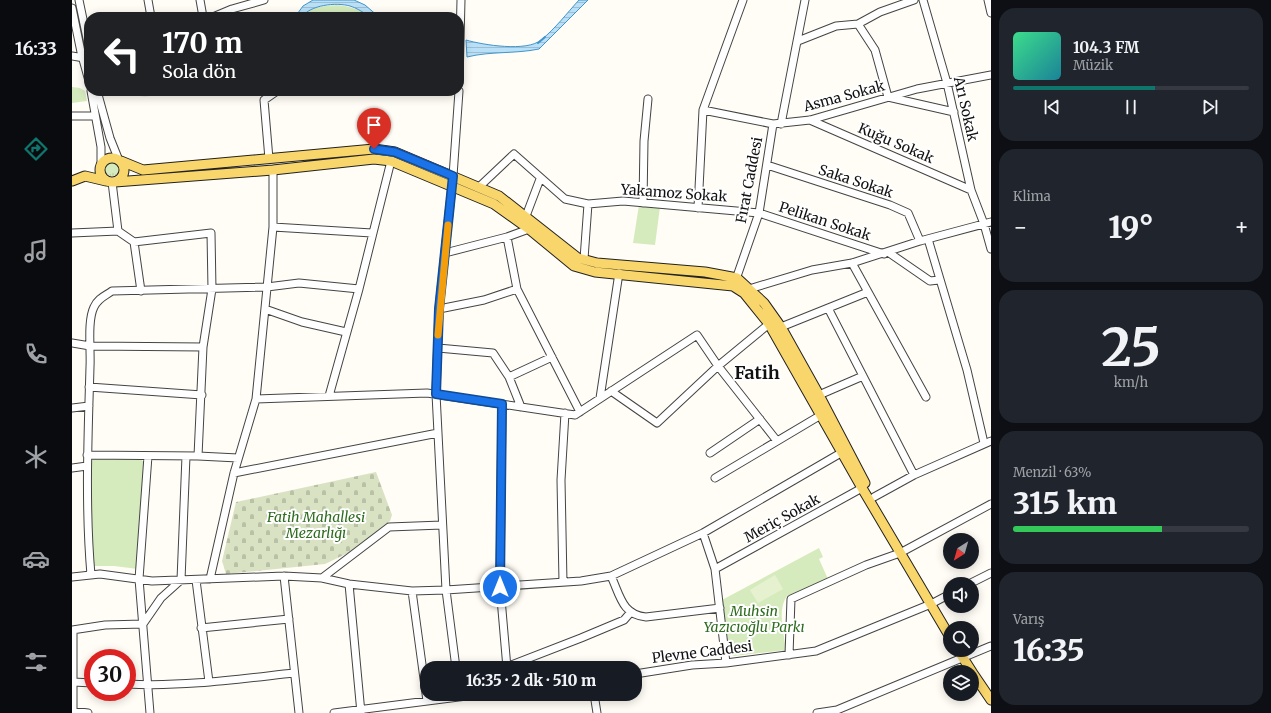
<!DOCTYPE html>
<html lang="tr">
<head>
<meta charset="utf-8">
<style>
	body { margin:0; font-family:Merriweather,serif; background:#20242c; color:#f1f3f6; height:100vh; display:flex; flex-direction:column; font-size:15px; white-space:nowrap }
	* { box-sizing:border-box; margin:0 }
	p { font-size:13px; color:#9ea1a6 }
	.icon { flex:none; width:22px; height:22px; fill:none; stroke:currentColor; stroke-width:2; stroke-linecap:round; stroke-linejoin:round }
	.map { position:relative; flex:1; overflow:hidden }
	.sheet { display:flex; flex-direction:column; gap:8px; padding:8px; background:#0d0f14; width:280px }
	.sheet>* { flex:none }
	.hud { position:absolute; left:12px; top:12px; width:380px; height:84px; border-radius:16px; box-shadow:0 2px 10px #0003; background:#202124; color:#fff; overflow:hidden }
	.needle { width:26px; rotate:217deg }
	.controls { position:absolute; left:871px; top:533px; display:grid; gap:8px }
	.controls a { display:grid; place-items:center; width:36px; height:36px; border-radius:50%; background:#171b24; box-shadow:0 2px 10px #0003; font-size:20px }
	.speed { position:absolute; left:12px; top:649px; display:flex; gap:8px; font-size:20px; font-weight:700; text-align:center }
	.speed>* { display:grid; place-content:center; width:52px; height:52px; border-radius:50%; background:#171b24; box-shadow:0 2px 10px #0003; line-height:1 }
	.speed .limit { border:6px solid #d22; background:#fff; color:#111 }
	.pin { position:absolute; display:grid; place-items:center; width:34px; height:34px; color:#fff; margin:-41px -17px; border-radius:50% 50% 50% 0; rotate:-45deg; box-shadow:0 0 4px #0007 }
	.pin .icon { rotate:45deg }
	.me { position:absolute; width:44px; margin:-22px; rotate:0deg; stroke-linejoin:round; filter:drop-shadow(0 0 3px #0008) }
	.turn { display:flex; align-items:center; gap:14px; height:84px; padding:0 12px; font-size:18px }
	.turn .icon { width:52px; height:52px; stroke-width:2.5 }
	.turn b { display:block; font-size:28px; line-height:34px }
	.big { font-size:30px; font-weight:800; line-height:1.1 }
	.sheet .widget { flex:1; display:flex; flex-direction:column; justify-content:center; gap:6px; min-width:0; padding:0 14px; border-radius:16px; background:#20242c }
	.sheet .dial { align-items:center; gap:0 }
	.dial b { font-size:52px; line-height:1 }
	.song { display:flex; align-items:center; gap:12px }
	.cover { width:48px; height:48px; border-radius:6px; background:linear-gradient(135deg,hsl(150 70% 55%),hsl(190 70% 35%)) }
	.played { height:4px; border-radius:2px; background:linear-gradient(90deg,#0f766e 60%,#363941 60%) }
	.keys { display:flex; justify-content:space-around; direction:ltr }
	.heat { display:flex; justify-content:space-between; align-items:center; font-size:22px; direction:ltr }
	.charge { height:6px; border-radius:3px; background:linear-gradient(90deg,#34c759 63%,#363941 0) }
	.trip { position:absolute; left:348px; top:661px; width:222px; height:40px; border-radius:16px; background:#171b24; box-shadow:0 2px 10px #0003; font-weight:800; line-height:40px; text-align:center }
	main { display:flex; flex:1; min-height:0 }
	.menu { display:flex; flex-direction:column; width:72px; justify-content:space-around; align-items:center; background:#090b0e; color:#9ea1a6 }
	.menu .icon { width:28px; height:28px }
	.menu .on { color:#0f766e }
	.menu b { font-size:18px; color:#f1f3f6 }
	.map>svg:first-child { display:block }
</style>
</head>
<body>
<main>
<nav class="menu">
<b>16:33</b>
<svg class="icon on" aria-label="directions" viewBox="0 0 24 24"><path d="M12 3l9 9-9 9-9-9zM9 14v-3h6M13 9l2 2-2 2"/></svg>
<svg class="icon" aria-label="music" viewBox="0 0 24 24"><path d="M9 18V5l10-2v13"/><circle cx="6" cy="18" r="3"/><circle cx="16" cy="16" r="3"/></svg>
<svg class="icon" aria-label="phone" viewBox="0 0 24 24"><path d="M5 4h4l2 5-3 2q2 4 5 5l2-3 5 2v4C11 20 4 13 5 4z"/></svg>
<svg class="icon" aria-label="climate" viewBox="0 0 24 24"><path d="M12 3v18M4 7l16 10M4 17L20 7"/></svg>
<svg class="icon" aria-label="car" viewBox="0 0 24 24"><path d="M5 17H2v-5l4-1 3-4h7l3 4 3 1v5h-3M9 17h6M6 11h13"/><circle cx="7" cy="17" r="2"/><circle cx="17" cy="17" r="2"/></svg>
<svg class="icon" aria-label="filters" viewBox="0 0 24 24"><path d="M4 7h16M4 17h16"/><circle cx="9" cy="7" r="2"/><circle cx="15" cy="17" r="2"/></svg>
</nav>
<div class="map">
<svg width="919" height="713" viewBox="0 0 919 713">
	<defs>
		<pattern id="grass-tufts" width="24" height="20" patternUnits="userSpaceOnUse"><rect width="24" height="20" fill="#d5ebbd"/><path d="M3 7l-1-3M5 7V3M7 7l1-3M15 17l-1-3M17 17v-4M19 17l1-3" fill="none" stroke="#b6c8a1"/></pattern>
		<pattern id="cemetery-stones" width="16" height="16" patternUnits="userSpaceOnUse"><rect width="16" height="16" fill="#d9e3c4"/><path d="M2 7V4a2 2 0 0 1 4 0v3zM10 15v-3a2 2 0 0 1 4 0v3z" fill="#b9c2a7"/></pattern>
		<pattern id="water-rules" width="6" height="5" patternUnits="userSpaceOnUse"><rect width="6" height="5" fill="#b9e0f7"/><path d="M0 2.5h6" fill="none" stroke="#9ebfd3"/></pattern>
	</defs>
	<rect width="100%" height="100%" fill="#fffdf5"/>
	<!-- grass -->
	<path fill="url(#grass-tufts)" d="M0 87 8 88 13 91 15 101 0 103Z
		M32 168a8 8 0 1 1 16 0a8 8 0 1 1-16 0Z"/>
	<!-- cemetery -->
	<path fill="url(#cemetery-stones)" d="M304 472 320 515 318 521 276 553 253 564 154 574 150 561 164 502Z"/>
	<!-- park -->
	<path fill="#d5ebbd" d="M265 5C278 6 287 9 297 17H230C238 6 253 6 265 5Z
		M567 205 588 207 583 245 561 243Z
		M21 458 68 459 72 462 66 569 42 566H21L19 464Z
		M747 548 751 557 747 559 756 579 715 596C705 610 712 634 714 650L662 656 658 654 650 600Z"/>
	<!-- pitch -->
	<path fill="#e6f2cf" d="M703 575 711 589 686 603 678 590Z"/>
	<!-- water -->
	<path fill="url(#water-rules)" stroke="#3f96cf" d="M241 0H282L293 5 307 17C293 17 291 10 278 6 264 2 238 5 230 17H223L231 6Z
		M507 0H516L467 49C443 54 419 51 395 57L394 40C411 45 455 52 469 40 483 29 495 13 507 0Z
		M35 91H134C101 95 69 98 36 93Z"/>
	<g fill="none" stroke-linecap="round" stroke-linejoin="round">
		<!-- stream -->
		<path stroke="#3f96cf" stroke-width="2" d="M466 43 473 37"/>
		<defs>
			<path id="minor" d="M7 0 17 48
				M76 0 79 17
				M128 0 131 17
				M851 0 875 83 899 190 912 224 919 249
				M916 0 919 13
				M0 8 9 52 17 81
				M141 17 160 9 192 0
				M786 24 808 12 842 0
				M726 41 764 26 786 24 803 50 816 97 882 112
				M0 56 12 58
				M387 83 389 0
				M19 91 29 147V163
				M25 91 38 138 46 158
				M631 110 701 124 738 120 845 89 919 75
				M0 116H22
				M738 120 899 190
				M709 124 733 0
				M197 159 192 100 205 91
				M695 165 818 205 836 213 848 241
				M40 182 46 231 62 242 69 291
				M407 187 442 154 493 199 516 204 551 201 687 213 812 254
				M571 203 572 141 576 99
				M626 208 631 110 671 0
				M454 216 468 179
				M201 227 300 233
				M0 233 46 231
				M435 237 445 289 508 412
				M856 239 895 370 912 443
				M62 242 139 233 140 289 131 347 126 456
				M816 252 858 281 867 280
				M373 253 435 237 457 229
				M512 259 516 204
				M780 263 854 397
				M663 282 687 213 701 124
				M673 292 677 289 740 270 780 263 848 241 919 222
				M756 308 842 475
				M193 309 230 322 274 332
				M367 309 412 300 445 289
				M709 327 796 292
				M0 343 18 346 131 347
				M366 348 421 353 437 377 449 407
				M437 377 480 357
				M17 387 130 395
				M539 391 585 423 646 366 697 324
				M747 395 791 376
				M257 396 287 289 319 161
				M528 398 547 273
				M184 399 355 393 503 415 625 335 646 366 705 441
				M430 404 428 587 435 668
				M0 408 17 406
				M638 453 688 419
				M15 455 126 456 166 458
				M76 456 67 579 78 713
				M0 468 15 466
				M162 473 366 433
				M643 478 749 415
				M802 497 842 475 919 441
				M631 533 643 569 654 663
				M643 569 790 488
				M19 575C13 506 16 437 18 367 19 351 15 321 22 307 26 298 33 296 40 291L195 287 227 283 287 289
				M212 576 227 713
				M539 576C548 595 550 615 574 617L648 608
				M0 577 28 574 80 581 212 576 250 578 277 584 340 591 374 590 509 581 539 576 631 533 774 450
				M250 578 317 527 370 525
				M138 579 162 473 184 399 201 227V170
				M124 580 137 682
				M491 582 489 480 493 413
				M277 584 289 713
				M897 584 919 573
				M340 591 355 701
				M129 628 217 619
				M0 630 33 625 71 624 89 598 109 580 114 456
				M717 655 719 599 794 565 828 553 919 504
				M434 667 509 638 552 620 558 613
				M384 668 374 590 364 394 367 309 381 176 387 91
				M563 674 620 665 654 663 744 651 859 604 878 594
				M1 682 21 683
				M55 684C111 687 167 679 222 673
				M522 694 525 713
				M0 711 16 713
				M1 711V630
				M262 713 410 694
				M745 713 765 710 919 646"/>
			<path id="major" d="M28 170a12 12 0 1 1 24 0a12 12 0 1 1-24 0Z
				M49 161 71 170 302 149 323 152 427 196 506 258 525 263 633 272 665 278 692 303 709 327 747 395 793 483
				M0 181 13 176 34 181
				M43 182 201 170 302 159 319 161 422 204 457 229 502 266 523 272 661 286 672 293 697 324 790 488 878 637
				M886 650 900 672
				M900 672 919 700"/>
		</defs>
		<!-- minor casing -->
		<use href="#minor" stroke="#444" stroke-width="9"/>
		<!-- major casing -->
		<use href="#major" stroke="#222" stroke-width="11"/>
		<!-- minor -->
		<use href="#minor" stroke="#fff" stroke-width="7"/>
		<!-- major -->
		<use href="#major" stroke="#f9d66b" stroke-width="9"/>
	</g>
	<g fill="none" stroke-linecap="round" stroke-linejoin="round">
		<defs>
			<path id="route" d="M302 149 323 152 381 176 367 309 364 394 430 404 428 587"/>
		</defs>
		<!-- route casing -->
		<use href="#route" stroke="#114b97" stroke-width="10"/>
		<!-- route -->
		<use href="#route" stroke="#1a73e8" stroke-width="7"/>
		<!-- slow -->
		<path stroke="#f59e0b" stroke-width="7" d="M366 335 376 225"/>
	</g>
	<g text-anchor="middle" stroke-width="4" stroke-linejoin="round" paint-order="stroke">
		<!-- street labels -->
		<g font-size="14" fill="#111" stroke="#fff">
			<text transform="translate(772 96) rotate(-15)" y="5">Asma Sokak</text>
			<text transform="translate(894 109) rotate(77)" y="5">Arı Sokak</text>
			<text transform="translate(824 143) rotate(23)" y="5">Kuğu Sokak</text>
			<text transform="translate(677 180) rotate(-79)" y="5">Fırat Caddesi</text>
			<text transform="translate(784 181) rotate(18)" y="5">Saka Sokak</text>
			<text transform="translate(602 193) rotate(4)" y="5">Yakamoz Sokak</text>
			<text transform="translate(753 221) rotate(18)" y="5">Pelikan Sokak</text>
			<text transform="translate(710 518) rotate(-29)" y="5">Meriç Sokak</text>
			<text transform="translate(630 652) rotate(-7)" y="5">Plevne Caddesi</text>
		</g>
		<!-- park labels -->
		<g font-size="14" font-style="italic" fill="#2f6b1f" stroke="#fff">
			<text x="244" y="522">Fatih Mahallesi<tspan x="244" dy="16">Mezarlığı</tspan></text>
			<text x="682" y="616">Muhsin<tspan x="682" dy="16">Yazıcıoğlu Parkı</tspan></text>
		</g>
		<!-- district labels -->
		<g font-size="18" font-weight="bold" fill="#111" stroke="#fff">
			<text x="685" y="379">Fatih</text>
		</g>
	</g>
</svg>
<div class="controls">
<a><svg class="needle" viewBox="-14 -14 28 28"><path d="M0-13l5 13h-10z" fill="#e53935"/><path d="M0 13l5-13h-10z" fill="#9ea1a6"/></svg></a>
<a><svg class="icon" aria-label="sound" viewBox="0 0 24 24"><path d="M4 9h4l5-4v14l-5-4H4zM17 9q2 3 0 6"/></svg></a>
<a><svg class="icon" aria-label="search" viewBox="0 0 24 24"><circle cx="10" cy="10" r="6"/><path d="M15 15l6 6"/></svg></a>
<a><svg class="icon" aria-label="layers" viewBox="0 0 24 24"><path d="M12 4l9 5-9 5-9-5zM3 14l9 5 9-5"/></svg></a>
</div>
<div class="speed"><div class="limit">30</div></div>
<div class="pin" style="left:302px;top:149px;background:#d93025"><svg class="icon" aria-label="arrive" viewBox="0 0 24 24"><path d="M6 21V4h12l-3 4 3 4H6"/></svg></div>
<svg class="me" style="left:428px;top:587px" viewBox="-20 -20 40 40"><circle r="17" fill="#1a73e8" stroke="#fff" stroke-width="3"/><path d="M0-11L8 9 0 5-8 9z" fill="#fff"/></svg>
<div class="trip">16:35 · 2 dk · 510 m</div>
<div class="hud">
<div class="turn"><svg class="icon" aria-label="left" viewBox="0 0 24 24"><path d="M17 20v-9H6M10 6l-5 5 5 5"/></svg><div><b>170 m</b>Sola dön</div></div>
</div>
</div>
<section class="sheet">
<div class="widget">
<div class="song"><i class="cover"></i><div><b>104.3 FM</b><p>Müzik</p></div></div>
<div class="played"></div>
<div class="keys"><svg class="icon" aria-label="previous" viewBox="0 0 24 24"><path d="M18 5L8 12l10 7zM5 5v14"/></svg><svg class="icon" aria-label="pause" viewBox="0 0 24 24"><path d="M8 5v14M16 5v14"/></svg><svg class="icon" aria-label="next" viewBox="0 0 24 24"><path d="M6 5l10 7-10 7zM19 5v14"/></svg></div>
</div>
<div class="widget"><p>Klima</p>
<div class="heat"><a>−</a><b class="big">19°</b><a>+</a></div>
</div>
<div class="widget dial"><b>25</b><p>km/h</p></div>
<div class="widget"><p>Menzil · 63%</p><b class="big">315 km</b><div class="charge"></div></div>
<div class="widget"><p>Varış</p><b class="big">16:35</b></div>
</section>
</main>
</body>
</html>
